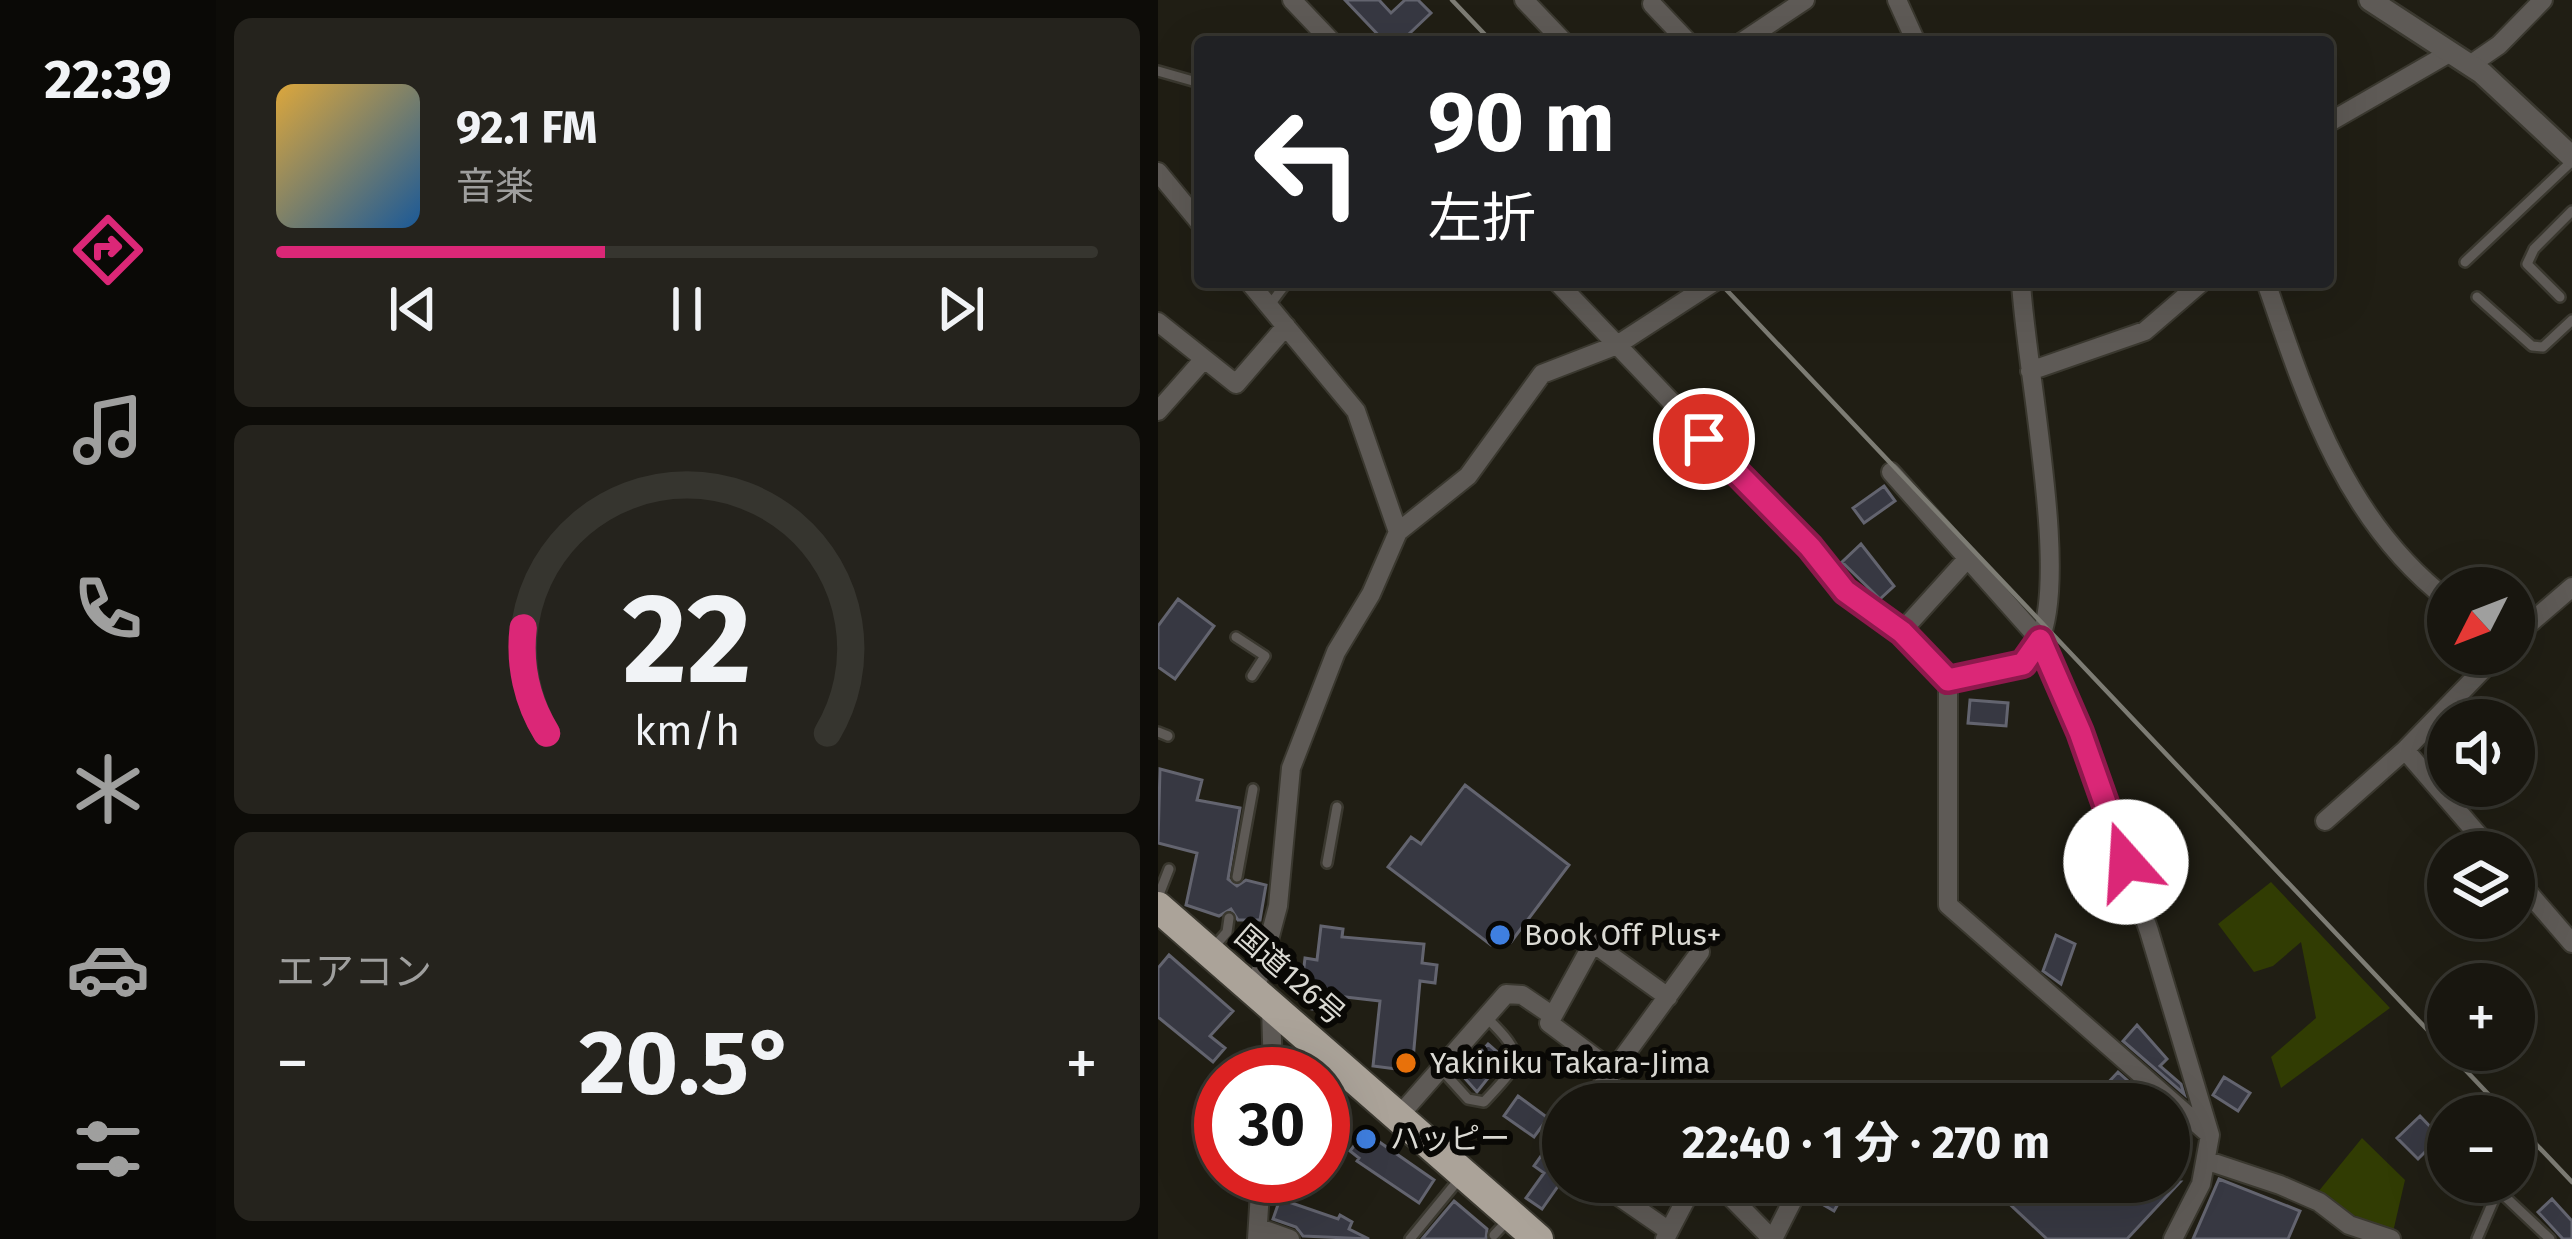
<!DOCTYPE html>
<html lang="ja">
<head>
<meta charset="utf-8">
<style>
	body { margin:0; font-family:"Fira Sans","Noto Sans JP",sans-serif; background:#25231d; color:#f1f3f6; height:100vh; display:flex; flex-direction:column; font-size:45px; white-space:nowrap }
	* { box-sizing:border-box; margin:0 }
	p { font-size:39px; color:#9f9f9e }
	.icon { flex:none; width:66px; height:66px; fill:none; stroke:currentColor; stroke-width:2; stroke-linecap:round; stroke-linejoin:round }
	.map { position:relative; flex:1; overflow:hidden }
	.sheet { display:flex; flex-direction:column; gap:18px; padding:18px; background:#0d0c08; width:942px }
	.sheet>* { flex:none }
	.banner { position:absolute; left:36px; top:36px; width:1140px; height:252px; border-radius:12px; box-shadow:0 12px 48px #0002,0 0 0 3px #36352f; background:#202124; color:#fff; overflow:hidden }
	.needle { width:78px; rotate:228deg }
	.controls { position:absolute; left:1269px; top:567px; display:grid; gap:24px }
	.controls a { display:grid; place-items:center; width:108px; height:108px; border-radius:50%; background:#18160f; box-shadow:0 12px 48px #0002,0 0 0 3px #36352f; font-size:60px }
	.speed { position:absolute; left:36px; top:1047px; display:flex; gap:24px; font-size:60px; font-weight:700; text-align:center }
	.speed>* { display:grid; place-content:center; width:156px; height:156px; border-radius:50%; background:#18160f; box-shadow:0 12px 48px #0002,0 0 0 3px #36352f; line-height:1 }
	.speed .limit { border:18px solid #d22; background:#fff; color:#111 }
	.pin { position:absolute; display:grid; place-items:center; width:102px; height:102px; color:#fff; margin:-51px; border:6px solid #fff; border-radius:50%; box-shadow:0 3px 12px #0007 }
	.me { position:absolute; width:132px; margin:-66px; rotate:341deg; stroke-linejoin:round; filter:drop-shadow(0 0 9px #0008) }
	.turn { display:flex; align-items:center; gap:42px; height:252px; padding:0 36px; font-size:54px }
	.turn .icon { width:156px; height:156px; stroke-width:2.5 }
	.turn b { display:block; font-size:84px; line-height:102px }
	.big { font-size:90px; font-weight:700; line-height:1.1 }
	.sheet .widget { flex:1; display:flex; flex-direction:column; justify-content:center; gap:18px; min-width:0; padding:0 42px; border-radius:18px; background:#25231d }
	.sheet .dial { align-items:center; gap:0 }
	.dial svg { height:312px; overflow:visible; fill:none; stroke:#36352f; stroke-width:7; stroke-linecap:round; text-anchor:middle }
	.dial text { fill:#f1f3f6; stroke:none }
	.song { display:flex; align-items:center; gap:36px }
	.cover { width:144px; height:144px; border-radius:18px; background:linear-gradient(135deg,hsl(40 70% 55%),hsl(210 70% 35%)) }
	.played { height:12px; border-radius:6px; background:linear-gradient(90deg,#db2777 40%,#36352f 40%) }
	.keys { display:flex; justify-content:space-around; direction:ltr }
	.heat { display:flex; justify-content:space-between; align-items:center; font-size:66px; direction:ltr }
	.trip { position:absolute; left:384px; top:1083px; width:648px; height:120px; border-radius:60px; background:#18160f; box-shadow:0 12px 48px #0002,0 0 0 3px #36352f; font-weight:700; line-height:120px; text-align:center }
	main { display:flex; flex:1; min-height:0 }
	.tabs { display:flex; flex-direction:column; width:216px; justify-content:space-around; align-items:center; background:#0a0906; color:#9f9f9e }
	.tabs .icon { width:84px; height:84px }
	.tabs .active { color:#db2777 }
	.tabs b { font-size:54px; color:#f1f3f6 }
	.map>svg:first-child { display:block }
</style>
</head>
<body>
<main>
<nav class="tabs">
<b>22:39</b>
<svg class="icon active" aria-label="directions" viewBox="0 0 24 24"><path d="M12 3l9 9-9 9-9-9zM9 14v-3h6M13 9l2 2-2 2"/></svg>
<svg class="icon" aria-label="music" viewBox="0 0 24 24"><path d="M9 18V5l10-2v13"/><circle cx="6" cy="18" r="3"/><circle cx="16" cy="16" r="3"/></svg>
<svg class="icon" aria-label="phone" viewBox="0 0 24 24"><path d="M5 4h4l2 5-3 2q2 4 5 5l2-3 5 2v4C11 20 4 13 5 4z"/></svg>
<svg class="icon" aria-label="climate" viewBox="0 0 24 24"><path d="M12 3v18M4 7l16 10M4 17L20 7"/></svg>
<svg class="icon" aria-label="car" viewBox="0 0 24 24"><path d="M5 17H2v-5l4-1 3-4h7l3 4 3 1v5h-3M9 17h6M6 11h13"/><circle cx="7" cy="17" r="2"/><circle cx="17" cy="17" r="2"/></svg>
<svg class="icon" aria-label="filters" viewBox="0 0 24 24"><path d="M4 7h16M4 17h16"/><circle cx="9" cy="7" r="2"/><circle cx="15" cy="17" r="2"/></svg>
</nav>
<section class="sheet">
<div class="widget">
<div class="song"><i class="cover"></i><div><b>92.1 FM</b><p>音楽</p></div></div>
<div class="played"></div>
<div class="keys"><svg class="icon" aria-label="previous" viewBox="0 0 24 24"><path d="M18 5L8 12l10 7zM5 5v14"/></svg><svg class="icon" aria-label="pause" viewBox="0 0 24 24"><path d="M8 5v14M16 5v14"/></svg><svg class="icon" aria-label="next" viewBox="0 0 24 24"><path d="M6 5l10 7-10 7zM19 5v14"/></svg></div>
</div>
<div class="widget dial"><svg viewBox="0 0 100 80">
<path d="M14 69A42 42 0 1 1 86 69"/>
<path d="M14 69A42 42 0 0 1 8 42" stroke="#db2777"/>
<text x="50" y="56" font-size="32" font-weight="700">22</text>
<text x="50" y="72" font-size="11">km/h</text>
</svg></div>
<div class="widget"><p>エアコン</p>
<div class="heat"><a>−</a><b class="big">20.5°</b><a>+</a></div>
</div>
</section>
<div class="map">
<svg width="1414" height="1239" viewBox="0 0 1414 1239">
	<rect width="100%" height="100%" fill="#201e14"/>
	<!-- green -->
	<path fill="#313c03" d="M1113 882 1232 1008 1123 1088 1113 1057 1158 1018 1143 942 1115 966 1096 972 1060 924Z
		M1204 1138 1247 1180 1235 1232 1196 1221 1160 1192Z"/>
	<!-- building -->
	<path fill="#373842" stroke="#63646f" stroke-width="3" d="M187 0H221L233 13 247 0H260L273 13 252 33 261 42H227Z
		M726 486 737 501 706 523 695 508Z
		M703 544 736 586 722 599 684 562Z
		M20 599 56 626 17 679 0 667V626Z
		M812 700 850 703 848 726 810 723Z
		M2 769 44 780 39 800 82 808 70 879 79 886 88 880 108 885 102 920H80L73 909 61 916 28 905 39 853 0 843Z
		M307 785 411 865 353 942 333 945 230 867 253 837 263 844Z
		M163 926 185 929 184 937 266 944 264 963 279 965 277 983 262 981 254 1071 215 1066 222 1001 187 997 185 1013 154 1009 155 993 143 992 147 958 159 960Z
		M898 935 917 944 903 984 885 971Z
		M11 955 75 1011 52 1036 67 1048 55 1062 0 1017V968Z
		M979 1025 1009 1059 1002 1066 1023 1084 1026 1094 965 1041Z
		M330 1044 346 1058 319 1092 303 1074Z
		M960 1072 996 1104H930Z
		M1066 1077 1092 1093 1080 1111 1055 1095Z
		M360 1096 390 1118 376 1137 346 1116Z
		M1262 1116 1282 1137 1260 1159 1239 1138Z
		M207 1132 276 1180 261 1203 199 1161 201 1158 192 1151Z
		M383 1156 405 1171V1179L384 1209 368 1198 386 1173 376 1166Z
		M1061 1179 1142 1211 1130 1239H1035Z
		M657 1182H673L688 1190 676 1211 652 1197Z
		M858 1182H1022L969 1239H889L844 1197Z
		M122 1199 180 1219 182 1215 194 1222 191 1229 211 1239 145 1236 138 1227 115 1219Z
		M1394 1199 1414 1221V1239H1405L1380 1212Z
		M296 1201 329 1229 328 1239H264Z"/>
	<g fill="none" stroke-linecap="round" stroke-linejoin="round">
		<defs>
			<path id="service" d="M0 71 42 83
				M1307 262 1414 161
				M1319 297 1374 346 1385 347 1414 320
				M1402 297 1369 264 1376 249 1414 211
				M111 306 129 282
				M78 637 107 656 94 676
				M0 732 10 736
				M169 863 179 807
				M79 877 95 789
				M0 897 11 869
				M55 948 69 932 71 918
				M282 1068 310 1099 326 1102C363 1062 370 1058 328 1017
				M336 1235 350 1220
				M252 1239 302 1178
				M1319 1239 1340 1190 1392 1239"/>
			<path id="minor" d="M134 0 174 42
				M366 0 406 42
				M739 0 758 42
				M494 4 530 42
				M584 42 647 0
				M1312 65 1341 45 1385 0
				M1170 123 1293 52
				M0 172 42 223
				M91 282 198 411 240 532
				M399 282 652 547 687 591 744 631 790 680V905L1052 1135
				M1108 282C1148 399 1187 521 1290 600
				M0 322 78 384 128 326
				M872 371 987 331 1044 282
				M0 411 46 359
				M733 472 882 640 922 732 991 931 1052 1135 1043 1184 1015 1239
				M744 631 810 558
				M1356 637 1414 587
				M790 680 865 663C870 657 878 649 881 641 912 575 867 364 863 282
				M1247 750 1335 852
				M1167 821 1247 750 1340 654
				M1356 876 1414 943
				M97 992 120 906 133 768 178 652 213 594 240 532 310 476 384 374 459 345 556 282
				M113 1006 115 1074
				M455 1071 391 1023 435 943 510 997
				M431 1104 542 952
				M578 1104H582
				M240 1117 348 994 364 995 395 1016
				M405 1139 396 1151 405 1158
				M1050 1161 1122 1185 1161 1202 1191 1225 1233 1239
				M440 1182 511 1231
				M558 1182 614 1239
				M101 1228 132 1239
				M99 1239 103 1176
				M507 1239 537 1182
				M615 1239 644 1182"/>
			<path id="tertiary" d="M1212 0 1324 73 1414 157"/>
			<path id="trunk" d="M0 907 380 1239"/>
		</defs>
		<!-- service casing -->
		<use href="#service" stroke="#3a382f" stroke-width="14"/>
		<!-- minor casing -->
		<use href="#minor" stroke="#3a382f" stroke-width="22"/>
		<!-- tertiary casing -->
		<use href="#tertiary" stroke="#3a382f" stroke-width="26"/>
		<!-- trunk casing -->
		<use href="#trunk" stroke="#3a382f" stroke-width="34"/>
		<!-- service -->
		<use href="#service" stroke="#5e5a56" stroke-width="9"/>
		<!-- minor -->
		<use href="#minor" stroke="#5e5a56" stroke-width="18"/>
		<!-- tertiary -->
		<use href="#tertiary" stroke="#5e5a56" stroke-width="21"/>
		<!-- trunk -->
		<use href="#trunk" stroke="#aba399" stroke-width="30"/>
		<!-- rail -->
		<path stroke="#7d7c74" stroke-width="4.5" d="M294 0 334 42
			M561 282 1351 1116
			M1356 1121 1414 1182"/>
	</g>
	<g fill="none" stroke-linecap="round" stroke-linejoin="round">
		<defs>
			<path id="route" d="M546 439 652 547 687 591 744 632 790 680 865 664 882 640 922 732 968 862"/>
		</defs>
		<!-- route casing -->
		<use href="#route" stroke="#8e194d" stroke-width="30"/>
		<!-- route -->
		<use href="#route" stroke="#db2777" stroke-width="21"/>
	</g>
	<!-- markers -->
	<g fill="#3f7fe0" stroke="#090805" stroke-width="4.5">
		<circle cx="342" cy="935" r="12"/>
		<circle cx="208" cy="1139" r="12"/>
	</g>
	<circle fill="#e8710a" stroke="#090805" stroke-width="4.5" cx="248" cy="1063" r="12"/>
	<g text-anchor="middle" stroke-width="12" stroke-linejoin="round" paint-order="stroke">
		<!-- poi labels -->
		<g font-size="30" fill="#dbdad4" stroke="#090805" text-anchor="start">
			<text x="366" y="945">Book Off Plus+</text>
			<text x="272" y="1073">Yakiniku Takara-Jima</text>
			<text x="232" y="1149">ハッピー</text>
		</g>
		<!-- street labels -->
		<g font-size="30" fill="#dbdad4" stroke="#090805">
			<text transform="translate(132 975) rotate(41)" y="10">国道126号</text>
		</g>
	</g>
</svg>
<div class="controls">
<a><svg class="needle" viewBox="-14 -14 28 28"><path d="M0-13l5 13h-10z" fill="#e53935"/><path d="M0 13l5-13h-10z" fill="#9f9f9e"/></svg></a>
<a><svg class="icon" aria-label="sound" viewBox="0 0 24 24"><path d="M4 9h4l5-4v14l-5-4H4zM17 9q2 3 0 6"/></svg></a>
<a><svg class="icon" aria-label="layers" viewBox="0 0 24 24"><path d="M12 4l9 5-9 5-9-5zM3 14l9 5 9-5"/></svg></a>
<a>+</a>
<a>−</a>
</div>
<div class="speed"><div class="limit">30</div></div>
<div class="pin" style="left:546px;top:439px;background:#d93025"><svg class="icon" aria-label="arrive" viewBox="0 0 24 24"><path d="M6 21V4h12l-3 4 3 4H6"/></svg></div>
<svg class="me" style="left:968px;top:862px" viewBox="-20 -20 40 40"><circle r="19" fill="#fff"/><path d="M0-13L10 11 0 6-10 11z" fill="#db2777"/></svg>
<div class="trip">22:40 · 1 分 · 270 m</div>
<div class="banner">
<div class="turn"><svg class="icon" aria-label="left" viewBox="0 0 24 24"><path d="M17 20v-9H6M10 6l-5 5 5 5"/></svg><div><b>90 m</b>左折</div></div>
</div>
</div>
</main>
</body>
</html>
